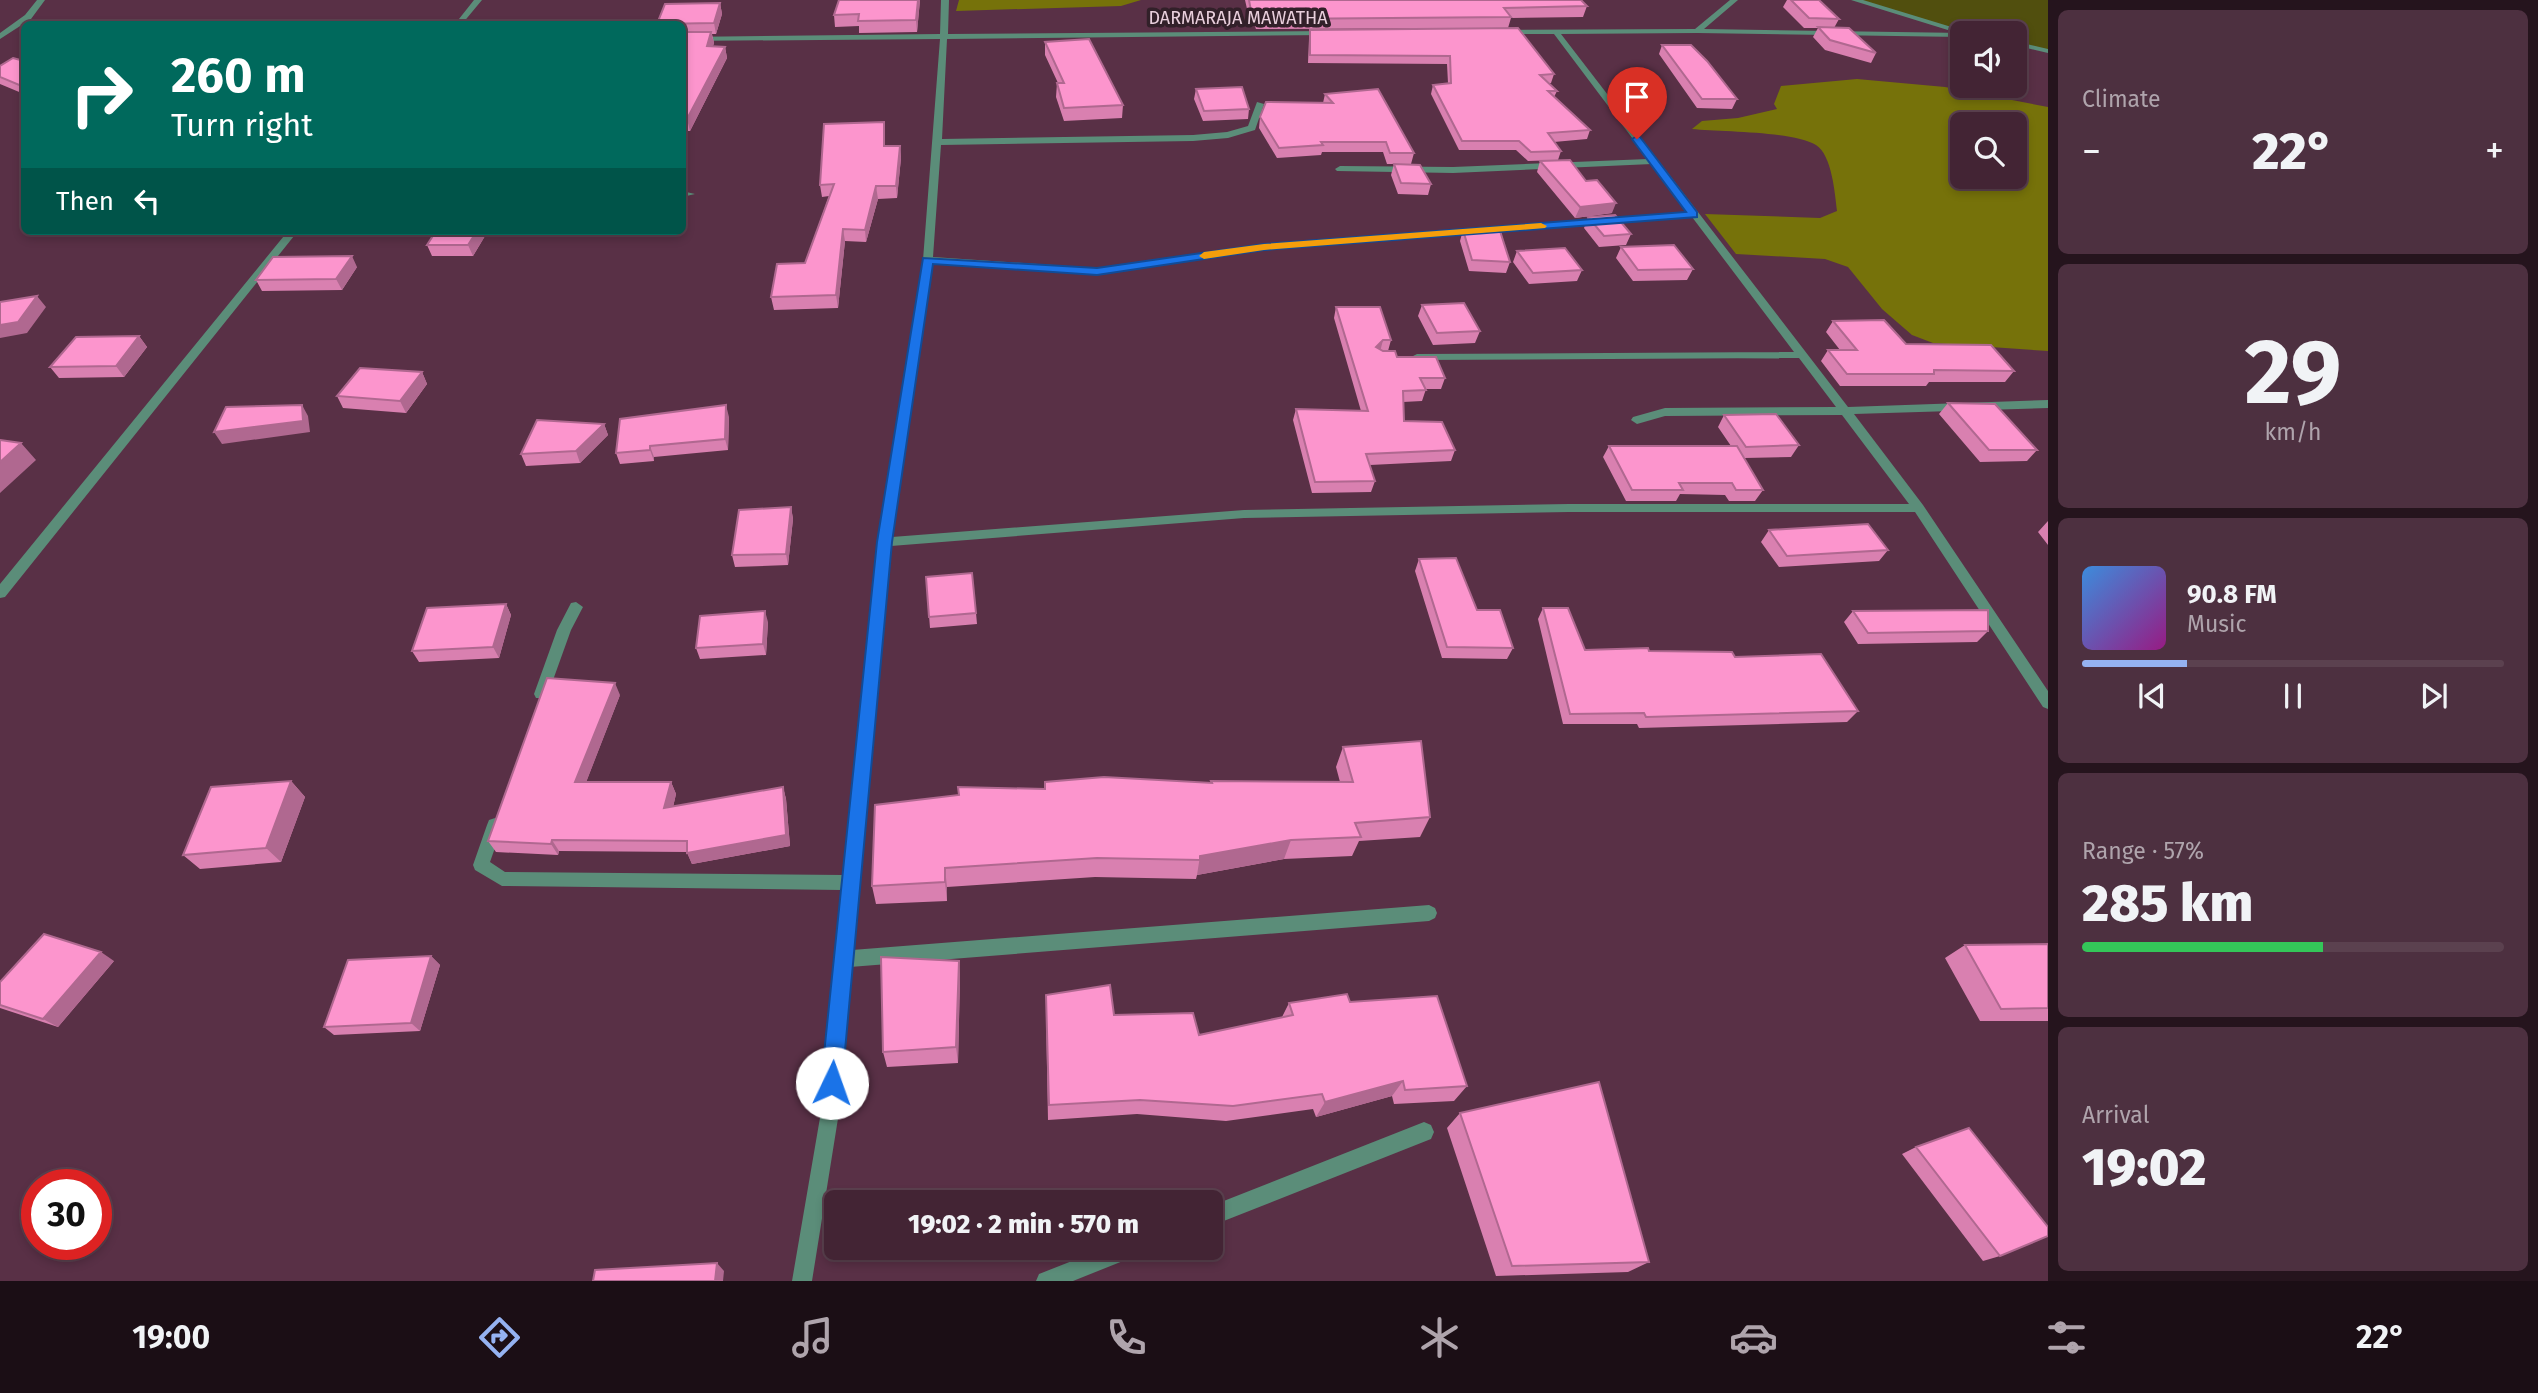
<!DOCTYPE html>
<html lang="en">
<head>
<meta charset="utf-8">
<style>
	body { margin:0; font-family:"Fira Sans",sans-serif; background:#4d3040; color:#f1f3f6; height:100vh; display:flex; flex-direction:column; font-size:26px; white-space:nowrap }
	* { box-sizing:border-box; margin:0 }
	p { font-size:23px; color:#afa4ac }
	.icon { flex:none; width:38px; height:38px; fill:none; stroke:currentColor; stroke-width:2; stroke-linecap:round; stroke-linejoin:round }
	.map { position:relative; flex:1; overflow:hidden }
	.sheet { display:flex; flex-direction:column; gap:10px; padding:10px; background:#25141d; width:490px }
	.sheet>* { flex:none }
	.banner { position:absolute; left:21px; top:21px; width:665px; height:214px; border-radius:10px; box-shadow:0 4px 10px #0003,0 0 0 2px #5b414f; background:#00695c; color:#fff; overflow:hidden }
	.fabs { position:absolute; left:1950px; top:21px; display:grid; gap:14px }
	.fabs a { display:grid; place-items:center; width:77px; height:77px; border-radius:10px; background:#432434; box-shadow:0 4px 10px #0003,0 0 0 2px #5b414f; font-size:35px }
	.speed { position:absolute; left:21px; top:1169px; display:flex; gap:14px; font-size:35px; font-weight:700; text-align:center }
	.speed>* { display:grid; place-content:center; width:91px; height:91px; border-radius:50%; background:#432434; box-shadow:0 4px 10px #0003,0 0 0 2px #5b414f; line-height:1 }
	.speed .limit { border:10px solid #d22; background:#fff; color:#111 }
	.pin { position:absolute; display:grid; place-items:center; width:60px; height:60px; color:#fff; margin:-72px -30px; border-radius:50% 50% 50% 0; rotate:-45deg; box-shadow:0 0 7px #0007 }
	.pin .icon { rotate:45deg }
	.me { position:absolute; width:77px; margin:-38px; rotate:3deg; stroke-linejoin:round; filter:drop-shadow(0 0 5px #0008) }
	.turn { display:flex; align-items:center; gap:24px; height:147px; padding:0 35px; font-size:32px }
	.turn .icon { width:91px; height:91px; stroke-width:2.5 }
	.turn b { display:block; font-size:49px; line-height:60px }
	.then { display:flex; align-items:center; height:66px; padding:0 35px; background:#0003; gap:14px; font-size:26px }
	.big { font-size:52px; font-weight:800; line-height:1.1 }
	.sheet .widget { flex:1; display:flex; flex-direction:column; justify-content:center; gap:10px; min-width:0; padding:0 24px; border-radius:10px; background:#4d3040 }
	.sheet .dial { align-items:center; gap:0 }
	.dial b { font-size:91px; line-height:1 }
	.song { display:flex; align-items:center; gap:21px }
	.cover { width:84px; height:84px; border-radius:10px; background:linear-gradient(135deg,hsl(210 70% 55%),hsl(310 70% 35%)) }
	.played { height:7px; border-radius:4px; background:linear-gradient(90deg,#95b2f1 25%,#5b414f 25%) }
	.keys { display:flex; justify-content:space-around; direction:ltr }
	.heat { display:flex; justify-content:space-between; align-items:center; font-size:38px; direction:ltr }
	.charge { height:10px; border-radius:5px; background:linear-gradient(90deg,#34c759 57%,#5b414f 0) }
	.trip { position:absolute; left:824px; top:1190px; width:399px; height:70px; border-radius:10px; background:#432434; box-shadow:0 4px 10px #0003,0 0 0 2px #5b414f; font-weight:800; line-height:70px; text-align:center }
	.tabs { display:flex; height:112px; justify-content:space-around; align-items:center; background:#1b0e15; color:#afa4ac }
	.tabs .icon { width:49px; height:49px }
	.tabs .selected { color:#95b2f1 }
	.tabs b { font-size:32px; color:#f1f3f6 }
	main { display:flex; flex:1; min-height:0 }
	.map>svg:first-child { display:block }
</style>
</head>
<body>
<main>
<div class="map">
<svg width="2048" height="1281" viewBox="0 0 2048 1281">
	<rect width="100%" height="100%" fill="#593046"/>
	<!-- green -->
	<path fill="#514f0e" d="M1855 0H2048V51L2014 43V33H1969Z"/>
	<!-- forest -->
	<path fill="#76720a" fill-rule="evenodd" d="M959 0H1141L1121 6 956 11Z
		M1857 79 1945 87 2048 107V351L1933 343 1912 335 1882 309 1848 267 1825 259 1736 254 1705 214 1820 218 1837 211C1835 194 1832 155 1816 145 1793 131 1721 132 1692 129L1702 121 1738 118 1777 109 1774 104 1781 86ZM1962 124H2014V177H1962Z"/>
	<g fill="none" stroke-linecap="round" stroke-linejoin="round">
		<!-- minor -->
		<path fill="#5b8d79" fill-rule="evenodd" d="M37 0H45L31 19 0 39V33L25 15Z
			M474 0H482L462 24H455Z
			M941 0H949L948 34 1328 31 1332 33 1328 35 947 39 942 139 1193 135 1227 132 1248 126 1257 102 1264 104 1255 130 1228 138 1193 141 941 145 933 257 1097 268 1264 244 1688 212 1652 164 1453 173 1337 171 1335 169 1340 166 1453 167 1648 159 1554 34H1502L1498 32 1499 30 1695 29 1730 0H1738L1704 29 1964 33H1962V37L1697 33 1561 34 1848 407 2048 400V408L1854 414 1923 505 2048 691V709L2043 707 1915 512H1569L1244 518 891 546 852 950 1429 905 1435 908 1437 913 1435 918 1429 921 850 967 841 1060 840 1106 812 1281H792L822 1106 823 1060 841 890 502 886 475 870 473 865 487 825 489 820 495 818 501 820 503 825 490 862 505 872 843 875 879 542 921 286 940 39 682 41V37L940 34ZM1692 217 1794 352 1417 354 1411 357 1417 360 1799 358 1836 407 1665 408 1633 417 1631 420 1637 424 1665 416 1842 415 1909 504H1569L1244 510 892 537 933 263 1097 274 1264 250Z
			M1851 0H1863L1958 29 1951 31Z
			M2014 41 2048 49V53L2014 45Z
			M682 191 695 194 682 197Z
			M288 231H298L5 597 0 598V584Z
			M576 602 583 607 571 630 548 694 546 698H536L534 694 557 630 571 603Z
			M1424 1122 1431 1125 1434 1132 1431 1139 1211 1226V1206Z
			M1105 1248H1141L1138 1255 1073 1281H1036L1039 1274Z"/>
	</g>
	<!-- wall -->
	<path fill="#d980b0" d="M920 0 917 32 859 33V26L835 27 834 15Z
		M1245 0H1581L1587 6 1583 17 1511 18 1508 28 1256 29 1253 21 1250 22Z
		M1787 0H1819L1839 19 1834 28 1876 53 1871 63 1825 50 1813 37 1818 28H1804L1783 7Z
		M720 3 722 14 716 34H712L714 43 713 46 725 47 727 58 690 131H682V24H657Z
		M1310 30 1554 74 1551 83H1549L1557 91 1554 97 1590 130 1587 139 1554 142 1561 151 1558 160 1528 161 1516 150H1459L1431 94 1433 85 1448 83 1447 64 1308 63 1309 39Z
		M1045 42 1123 105 1122 118 1064 121 1056 97 1057 83H1058L1045 55Z
		M1662 45 1737 99 1732 109 1697 108 1659 54Z
		M24 61V94L0 84V66Z
		M1196 89 1249 109 1248 119 1203 121 1194 99Z
		M1325 94 1414 153 1411 164H1387L1383 152H1322L1321 155 1277 158 1259 128 1260 117 1323 103Z
		M885 134V146H900L901 158 897 198 878 199 866 242 845 241 838 308 774 310 771 297 805 263 829 196 822 197 820 185Z
		M1540 161 1612 213 1575 218 1537 172Z
		M1394 164 1431 184 1428 195 1398 194 1391 175Z
		M1588 217 1631 234 1626 245 1599 247 1584 228Z
		M1463 230 1510 262 1506 273 1469 271 1460 241Z
		M369 231H431L428 235 372 236Z
		M436 231H488L473 256H432L427 245Z
		M1621 247 1693 269 1687 280 1633 281 1616 258Z
		M1517 251 1582 270 1577 281 1529 284 1513 262Z
		M357 267 342 290 262 291 256 280Z
		M1422 305 1480 331 1475 343 1433 345 1418 316Z
		M1336 307 1391 340 1388 351 1397 357 1445 378 1441 389H1426L1422 401 1403 402 1404 421 1455 450 1451 461 1370 465 1375 481 1371 492 1312 493 1293 420 1296 409 1361 411 1334 318Z
		M1833 321 1906 344 2014 371 2005 382H1929L1926 386H1840L1821 361 1828 350H1840L1826 332Z
		M139 336 147 347 124 377 59 378 50 367Z
		M422 372 427 384 406 413 343 408 337 396Z
		M1948 403 2037 450 2027 461 1980 462 1939 414Z
		M1724 415 1799 445 1791 457 1744 458 1763 490 1755 501H1729L1725 495 1680 494 1676 501H1626L1603 457 1609 446H1731L1718 427Z
		M729 417 728 450 654 457V461L620 464 616 453Z
		M604 424 608 435 580 463 526 466 521 454Z
		M791 507 793 519 788 565 735 567 732 555Z
		M2048 521V545L2038 532Z
		M1769 530 1888 550 1879 561 1779 567 1761 542Z
		M1419 559 1477 610 1513 648 1507 659 1442 658 1415 571Z
		M926 577 976 613 977 624 930 628Z
		M506 604 511 615 499 658 419 662 412 651Z
		M1543 608 1585 650 1649 651 1735 657 1858 711 1847 722 1639 728 1637 724H1563L1538 619Z
		M1853 611 1988 631 1977 642 1858 644 1844 622Z
		M768 622 766 655 700 659 696 648Z
		M620 695 586 782H671L676 794 673 807 783 787 786 799 790 846 692 864 687 852 559 851 558 855 496 852 488 841Z
		M1343 747 1430 817 1420 837 1359 841 1352 856 1284 859 1197 875 1196 879 1095 877 947 887V901L876 904 872 886 1044 789 1210 783 1211 781 1340 782 1336 767Z
		M291 781 305 797 281 862 200 869 183 855Z
		M2048 944V1021H1980L1945 958 1965 945Z
		M431 956 440 965 420 1031 334 1035 324 1027Z
		M114 961 58 1027 0 1008V982Z
		M959 961 960 978 958 1063 887 1067 883 1052Z
		M1046 995 1114 1015 1199 1035 1282 1017 1289 1003 1350 1002 1467 1086 1454 1101 1394 1104 1392 1096 1316 1117 1313 1109 1226 1121 1137 1114 1048 1120 1046 1012Z
		M1460 1113 1649 1262 1628 1272 1496 1276 1447 1128Z
		M1916 1147 2000 1256 1983 1261 1902 1154Z"/>
	<!-- shaded-wall -->
	<path fill="#b06890" d="M918 0H920L917 32 916 20Z
		M720 3 722 14 716 34 714 23Z
		M711 32 714 43 709 58 707 46Z
		M725 47 727 58 690 131 687 119Z
		M900 146 901 158 897 198 896 186Z
		M876 186 878 199 866 242 865 230Z
		M1616 203 1612 213 1575 218 1580 207Z
		M843 229 845 241 838 308 836 295Z
		M477 231H488L473 256 468 245Z
		M352 256 357 267 342 290 336 279Z
		M37 296 46 307 27 333 0 338V325Z
		M139 336 147 347 124 377 116 366Z
		M1383 340 1380 352 1376 347Z
		M422 372 427 384 406 413 400 401Z
		M302 405 308 416 310 432 222 444 214 432Z
		M726 405 729 417 728 450 725 439Z
		M604 424 608 435 580 463 576 451Z
		M21 443 36 460 0 493V462Z
		M650 446 654 457V461L650 450Z
		M791 507 793 519 788 565 786 554Z
		M506 604 511 615 499 658 493 647Z
		M765 611 768 622 766 655 763 644Z
		M615 683 620 695 582 793 575 782Z
		M291 781 305 797 281 862 266 848Z
		M671 782 676 794 670 820 664 808Z
		M783 787 786 799 790 846 692 864 687 853Z
		M552 840 559 851 558 855 551 844Z
		M1291 840 1284 859 1197 875 1200 856Z
		M945 868 947 887V901L945 882Z
		M101 952 114 961 58 1027 43 1019Z
		M431 956 440 965 420 1031 411 1023Z
		M959 961 960 978 958 1063 956 1047Z
		M1403 1081 1392 1096 1316 1117 1325 1102Z
		M717 1263 724 1271 723 1281H715Z"/>
	<!-- building -->
	<path fill="#fc95cd" stroke="#b06890" stroke-width="2" d="M839 0H918L916 20 858 21 859 14 834 15Z
		M1249 0H1581L1587 6 1504 8 1511 17 1257 19 1255 11H1251Z
		M1791 0H1819L1839 19 1809 18Z
		M720 3 714 23 657 24 665 4Z
		M1818 27 1849 28 1876 53 1830 40Z
		M1518 28 1554 74 1540 75 1557 91H1548L1590 130 1548 133 1561 151 1531 152 1519 141H1462L1433 85 1451 83 1450 56 1310 55V30Z
		M682 32H711L707 46 725 47 687 119H682Z
		M1089 39 1123 105 1064 108 1057 83H1064L1045 42Z
		M1662 45H1691L1707 61 1737 99H1702Z
		M13 58 24 61V87L0 77V66Z
		M1242 87 1249 109 1204 111 1196 89Z
		M1378 89 1414 153H1390L1386 142H1321L1323 145 1279 148 1260 117 1266 102 1333 103 1325 94Z
		M884 122V146H900L896 186H876L865 230 843 229 836 295 771 297 777 264 805 263 834 184 820 185 824 124Z
		M1570 160 1586 181 1597 180 1616 203 1580 207 1540 161Z
		M1394 164 1420 165 1431 184 1401 183Z
		M1615 215 1631 234 1604 236 1588 217Z
		M1463 230 1500 231 1510 262 1472 260Z
		M436 231H477L468 245H427Z
		M1674 245 1693 269 1638 270 1621 247Z
		M1565 248 1582 270 1533 273 1517 251Z
		M352 256 336 279 256 280 273 257Z
		M37 296 18 322 0 325V302Z
		M1464 303 1480 331 1437 333 1422 305Z
		M1336 307H1380L1391 340H1383L1376 347 1383 351H1395L1397 357H1436L1445 378H1420L1426 390 1403 391 1404 421 1442 422 1455 450 1366 454 1375 481 1315 482 1296 409 1368 411Z
		M1884 320 1906 344 1991 345 2014 371 1934 370V374H1847L1828 350H1857L1833 321Z
		M139 336 116 366 50 367 76 337Z
		M360 368 422 372 400 401 337 396Z
		M1948 403 1995 404 2037 450H1989Z
		M302 405 303 421 214 432 226 407Z
		M726 405 725 439 650 446V450L616 453 620 419Z
		M1776 414 1799 445 1746 447 1724 415Z
		M537 420 604 424 576 451 521 454Z
		M0 440 21 443 0 462Z
		M1609 446H1737L1763 490H1736L1732 483H1679L1683 490H1632Z
		M791 507 786 554 732 555 739 510Z
		M1868 524 1888 550 1787 556 1769 530Z
		M1456 558 1477 610H1500L1513 648 1447 647 1419 559Z
		M972 573 976 613 929 617 926 577Z
		M506 604 493 647 412 651 427 608Z
		M1543 608H1568L1585 650 1648 648 1649 651 1732 652 1735 657 1821 654 1858 711 1646 717 1644 713 1570 714Z
		M1988 610V631L1868 633 1853 611Z
		M765 611 763 644 696 648 700 616Z
		M547 678 615 683 575 782H671L664 808 783 787 786 835 687 853V841L552 840 551 844 488 841Z
		M1421 741 1430 817 1355 823 1361 837 1291 840 1200 856V860L1097 858 945 868V882L872 886 875 805 959 795 958 787 1045 789V782L1104 777 1212 783 1211 781 1353 782 1343 747Z
		M291 781 266 848 183 855 211 787Z
		M44 934 101 952 43 1019 0 1005V982Z
		M2048 944V1008L2001 1009 1965 945Z
		M431 956 411 1023 324 1027 348 960Z
		M881 957 959 961 956 1047 883 1052Z
		M1110 985 1114 1015 1193 1013 1199 1035 1293 1015 1289 1003 1347 994 1350 1002 1437 996 1467 1086 1405 1090 1403 1081 1325 1102 1322 1094 1233 1106 1140 1100 1049 1105 1046 995Z
		M1599 1082 1649 1262 1512 1266 1460 1113Z
		M1969 1128 2048 1227V1236L2000 1256 1916 1147Z
		M717 1263 715 1281H593L595 1270Z"/>
	<!-- route -->
	<path fill="#1a73e8" stroke="#114b97" stroke-width="2" d="M1637 136 1640 137 1697 212V217L1264 250 1097 275 933 264 892 542 842 1083 839 1090 832 1093 824 1090 821 1083 877 542 923 258 1097 268 1264 244 1686 212 1632 139Z"/>
	<!-- slow -->
	<path fill="#f59e0b" d="M1541 223 1547 226 1545 228 1264 250 1204 259 1199 256 1204 252 1264 244Z"/>
	<g text-anchor="middle" stroke-width="7" stroke-linejoin="round" paint-order="stroke">
		<!-- far-street labels -->
		<g font-size="18" fill="#e9cfdc" stroke="#322029">
			<text x="1238" y="24">DARMARAJA MAWATHA</text>
		</g>
	</g>
</svg>
<div class="fabs">
<a><svg class="icon" aria-label="sound" viewBox="0 0 24 24"><path d="M4 9h4l5-4v14l-5-4H4zM17 9q2 3 0 6"/></svg></a>
<a><svg class="icon" aria-label="search" viewBox="0 0 24 24"><circle cx="10" cy="10" r="6"/><path d="M15 15l6 6"/></svg></a>
</div>
<div class="speed"><div class="limit">30</div></div>
<div class="pin" style="left:1637px;top:139px;background:#d93025"><svg class="icon" aria-label="arrive" viewBox="0 0 24 24"><path d="M6 21V4h12l-3 4 3 4H6"/></svg></div>
<svg class="me" style="left:832px;top:1083px" viewBox="-20 -20 40 40"><circle r="19" fill="#fff"/><path d="M0-13L10 11 0 6-10 11z" fill="#1a73e8"/></svg>
<div class="trip">19:02 · 2 min · 570 m</div>
<div class="banner">
<div class="turn"><svg class="icon" aria-label="right" viewBox="0 0 24 24"><path d="M7 20v-9h11M14 6l5 5-5 5"/></svg><div><b>260 m</b>Turn right</div></div>
<div class="then">Then<svg class="icon" aria-label="left" viewBox="0 0 24 24"><path d="M17 20v-9H6M10 6l-5 5 5 5"/></svg></div>
</div>
</div>
<section class="sheet">
<div class="widget"><p>Climate</p>
<div class="heat"><a>−</a><b class="big">22°</b><a>+</a></div>
</div>
<div class="widget dial"><b>29</b><p>km/h</p></div>
<div class="widget">
<div class="song"><i class="cover"></i><div><b>90.8 FM</b><p>Music</p></div></div>
<div class="played"></div>
<div class="keys"><svg class="icon" aria-label="previous" viewBox="0 0 24 24"><path d="M18 5L8 12l10 7zM5 5v14"/></svg><svg class="icon" aria-label="pause" viewBox="0 0 24 24"><path d="M8 5v14M16 5v14"/></svg><svg class="icon" aria-label="next" viewBox="0 0 24 24"><path d="M6 5l10 7-10 7zM19 5v14"/></svg></div>
</div>
<div class="widget"><p>Range · 57%</p><b class="big">285 km</b><div class="charge"></div></div>
<div class="widget"><p>Arrival</p><b class="big">19:02</b></div>
</section>
</main>
<nav class="tabs">
<b>19:00</b>
<svg class="icon selected" aria-label="directions" viewBox="0 0 24 24"><path d="M12 3l9 9-9 9-9-9zM9 14v-3h6M13 9l2 2-2 2"/></svg>
<svg class="icon" aria-label="music" viewBox="0 0 24 24"><path d="M9 18V5l10-2v13"/><circle cx="6" cy="18" r="3"/><circle cx="16" cy="16" r="3"/></svg>
<svg class="icon" aria-label="phone" viewBox="0 0 24 24"><path d="M5 4h4l2 5-3 2q2 4 5 5l2-3 5 2v4C11 20 4 13 5 4z"/></svg>
<svg class="icon" aria-label="climate" viewBox="0 0 24 24"><path d="M12 3v18M4 7l16 10M4 17L20 7"/></svg>
<svg class="icon" aria-label="car" viewBox="0 0 24 24"><path d="M5 17H2v-5l4-1 3-4h7l3 4 3 1v5h-3M9 17h6M6 11h13"/><circle cx="7" cy="17" r="2"/><circle cx="17" cy="17" r="2"/></svg>
<svg class="icon" aria-label="filters" viewBox="0 0 24 24"><path d="M4 7h16M4 17h16"/><circle cx="9" cy="7" r="2"/><circle cx="15" cy="17" r="2"/></svg>
<b>22°</b>
</nav>
</body>
</html>
